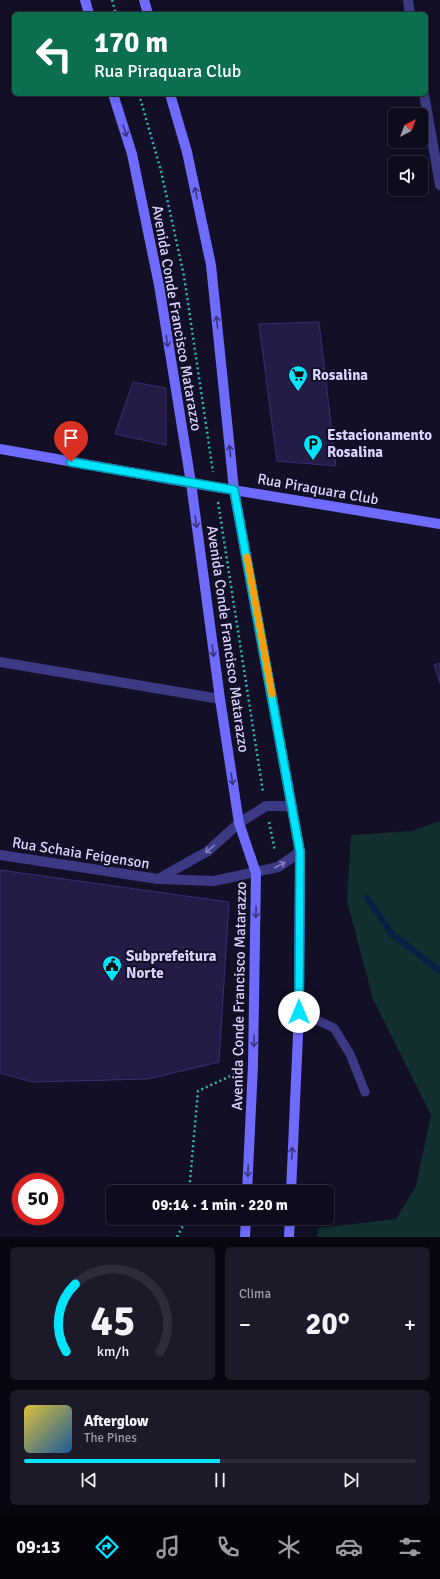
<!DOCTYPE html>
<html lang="pt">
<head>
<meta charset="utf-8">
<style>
	body { margin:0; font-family:Signika,sans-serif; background:#1c1929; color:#f1f3f6; height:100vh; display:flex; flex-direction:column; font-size:15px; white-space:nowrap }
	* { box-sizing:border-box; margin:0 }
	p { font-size:13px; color:#9b9ba3 }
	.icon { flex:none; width:22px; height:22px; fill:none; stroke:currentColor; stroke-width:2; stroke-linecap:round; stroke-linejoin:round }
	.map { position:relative; height:1237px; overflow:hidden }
	.sheet { display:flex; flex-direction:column; gap:10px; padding:10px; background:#08060f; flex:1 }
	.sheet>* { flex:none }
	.banner { position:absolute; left:12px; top:12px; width:416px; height:84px; border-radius:6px; box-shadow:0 2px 6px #0003,0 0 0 1px #2e2b3b; background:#0b6e4f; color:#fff; overflow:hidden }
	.needle { width:26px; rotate:42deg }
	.controls { position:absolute; left:388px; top:108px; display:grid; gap:8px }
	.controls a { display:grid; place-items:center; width:40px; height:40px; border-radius:6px; background:#0e0b1c; box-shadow:0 2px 6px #0003,0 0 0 1px #2e2b3b; font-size:20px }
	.speed { position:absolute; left:12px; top:1173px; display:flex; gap:8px; font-size:20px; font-weight:700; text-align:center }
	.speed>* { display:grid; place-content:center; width:52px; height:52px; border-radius:50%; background:#0e0b1c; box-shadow:0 2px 6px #0003,0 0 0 1px #2e2b3b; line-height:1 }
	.speed .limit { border:6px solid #d22; background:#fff; color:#111 }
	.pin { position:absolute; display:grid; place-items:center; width:34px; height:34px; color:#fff; margin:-41px -17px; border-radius:50% 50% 50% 0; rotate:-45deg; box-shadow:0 0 4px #0007 }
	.pin .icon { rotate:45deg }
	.me { position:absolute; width:44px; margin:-22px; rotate:0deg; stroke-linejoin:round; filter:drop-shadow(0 0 3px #0008) }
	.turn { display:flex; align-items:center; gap:14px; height:84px; padding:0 16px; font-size:18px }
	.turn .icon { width:52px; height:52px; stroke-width:2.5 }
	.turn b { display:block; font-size:28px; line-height:34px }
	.big { font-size:30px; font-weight:800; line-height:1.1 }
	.sheet .card { flex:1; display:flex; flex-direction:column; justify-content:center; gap:6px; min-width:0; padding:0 14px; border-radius:6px; background:#1c1929 }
	.sheet .dial { align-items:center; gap:0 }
	.dial svg { height:104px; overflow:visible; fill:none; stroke:#2e2b3b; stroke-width:7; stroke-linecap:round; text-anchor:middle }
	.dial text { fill:#f1f3f6; stroke:none }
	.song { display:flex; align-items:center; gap:12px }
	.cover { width:48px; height:48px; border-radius:6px; background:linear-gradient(135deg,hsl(50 70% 55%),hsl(210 70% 35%)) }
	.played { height:4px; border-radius:2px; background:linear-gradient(90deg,#00e5ff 50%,#2e2b3b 50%) }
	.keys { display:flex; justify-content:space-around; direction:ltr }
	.heat { display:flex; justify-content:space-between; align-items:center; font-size:22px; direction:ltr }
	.sheet .tiles { flex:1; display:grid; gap:10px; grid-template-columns:1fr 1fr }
	.card:last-child { grid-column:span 2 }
	.trip { position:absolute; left:106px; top:1185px; width:228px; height:40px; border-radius:6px; background:#0e0b1c; box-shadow:0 2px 6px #0003,0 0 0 1px #2e2b3b; font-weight:800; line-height:40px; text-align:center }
	.dock { display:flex; height:64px; justify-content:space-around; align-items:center; background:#06040b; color:#9b9ba3 }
	.dock .icon { width:28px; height:28px }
	.dock .on { color:#00e5ff }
	.dock b { font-size:18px; color:#f1f3f6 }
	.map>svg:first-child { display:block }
</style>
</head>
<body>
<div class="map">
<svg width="440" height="1237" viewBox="0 0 440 1237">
	<rect width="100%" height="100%" fill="#130f26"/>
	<!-- green -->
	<path fill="#12302f" d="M440 821V1237H317L318 1228 396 1219 416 1186 431 1115 373 999 347 901 351 835 412 831Z"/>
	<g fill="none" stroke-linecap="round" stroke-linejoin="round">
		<!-- stream -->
		<path stroke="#0a1f44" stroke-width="6" d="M367 898 392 934 440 971"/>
	</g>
	<!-- building -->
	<path fill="#241b47" stroke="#3b2d73" d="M319 322 336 466 277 461 259 324Z
		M133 382 166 388V445L115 434Z
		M440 663V683L434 665Z
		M0 870 229 902 219 1062 148 1079 32 1082 0 1073Z"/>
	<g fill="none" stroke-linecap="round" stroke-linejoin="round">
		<!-- path -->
		<path stroke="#2fb8b0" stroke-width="2.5" stroke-dasharray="2 3" stroke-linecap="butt" d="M112 0 116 14
			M139 94 161 171 184 276 213 472
			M218 502 263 792
			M269 822 275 851
			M189 1192 198 1091 237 1073
			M177 1237 187 1218"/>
		<!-- lane -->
		<path stroke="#3d3a85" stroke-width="9" d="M299 1012 334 1028 350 1054 365 1092"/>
		<!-- street -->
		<path stroke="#3d3a85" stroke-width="10" d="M408 0 410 14
			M424 94 440 185
			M0 662 220 699
			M0 855 158 879 214 881 278 867 300 852
			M158 879 208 851 239 823 266 806H292"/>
		<!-- secondary -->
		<path stroke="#6f6bff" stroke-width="10" d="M85 0 89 14
			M144 0 148 14
			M113 94 132 154 159 285 191 483 220 699 239 823 256 873 253 1065 247 1192
			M170 94 187 152 211 265 234 490 300 852 299 1012 291 1192
			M0 449 191 483 440 524
			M245 1237 246 1218
			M289 1237 290 1218"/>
	</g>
	<!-- one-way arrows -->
	<defs><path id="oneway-shaft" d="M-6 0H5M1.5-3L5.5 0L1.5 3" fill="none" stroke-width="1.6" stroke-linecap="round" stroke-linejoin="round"/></defs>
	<g stroke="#38347d">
		<use href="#oneway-shaft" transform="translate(125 131) rotate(73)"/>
		<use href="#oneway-shaft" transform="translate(196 193) rotate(-102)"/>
		<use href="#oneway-shaft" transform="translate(217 322) rotate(-96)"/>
		<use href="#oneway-shaft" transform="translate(167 341) rotate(81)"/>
		<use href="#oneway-shaft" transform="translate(230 451) rotate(-96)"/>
		<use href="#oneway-shaft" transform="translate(196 522) rotate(82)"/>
		<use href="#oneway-shaft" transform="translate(213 651) rotate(82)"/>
		<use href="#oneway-shaft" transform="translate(232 779) rotate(81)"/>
		<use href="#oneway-shaft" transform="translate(256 912) rotate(91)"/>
		<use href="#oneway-shaft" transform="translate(254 1041) rotate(91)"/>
		<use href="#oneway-shaft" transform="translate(292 1153) rotate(-87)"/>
		<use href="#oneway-shaft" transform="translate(248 1171) rotate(93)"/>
	</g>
	<g stroke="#837fbc">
		<use href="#oneway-shaft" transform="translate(210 849) rotate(141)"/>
		<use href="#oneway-shaft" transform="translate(280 865) rotate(-28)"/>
	</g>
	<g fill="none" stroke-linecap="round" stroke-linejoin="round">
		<defs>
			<path id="route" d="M71 462 234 490 300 852 299 1012"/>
		</defs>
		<!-- route casing -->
		<use href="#route" stroke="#0095a6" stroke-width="10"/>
		<!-- route -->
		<use href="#route" stroke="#00e5ff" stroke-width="7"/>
		<!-- slow -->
		<path stroke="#f59e0b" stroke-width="7" d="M247 557 272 694"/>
	</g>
	<!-- icons -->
	<defs>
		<symbol id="supermarket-pin" viewBox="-11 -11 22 30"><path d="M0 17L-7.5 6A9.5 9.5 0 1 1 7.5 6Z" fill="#00e5ff" stroke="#130f26"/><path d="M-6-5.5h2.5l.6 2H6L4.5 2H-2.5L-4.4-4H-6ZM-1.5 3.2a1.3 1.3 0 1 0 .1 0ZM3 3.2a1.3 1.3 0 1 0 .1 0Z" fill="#111"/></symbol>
		<symbol id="parking-pin" viewBox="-11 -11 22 30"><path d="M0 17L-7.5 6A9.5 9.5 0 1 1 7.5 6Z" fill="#00e5ff" stroke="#130f26"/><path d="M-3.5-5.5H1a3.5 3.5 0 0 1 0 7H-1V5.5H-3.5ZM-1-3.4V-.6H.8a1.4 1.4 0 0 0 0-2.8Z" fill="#111"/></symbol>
		<symbol id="civic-pin" viewBox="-11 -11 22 30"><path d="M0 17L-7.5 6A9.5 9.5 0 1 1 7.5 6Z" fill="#00e5ff" stroke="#130f26"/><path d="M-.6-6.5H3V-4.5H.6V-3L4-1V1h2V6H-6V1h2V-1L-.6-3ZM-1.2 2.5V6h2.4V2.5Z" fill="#111"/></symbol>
	</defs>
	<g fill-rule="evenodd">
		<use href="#supermarket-pin" x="287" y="364" width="22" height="30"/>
		<use href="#parking-pin" x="302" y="433" width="22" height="30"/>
		<use href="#civic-pin" x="101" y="954" width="22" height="30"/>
	</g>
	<g text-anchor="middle" stroke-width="4" stroke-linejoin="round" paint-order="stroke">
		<!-- street labels -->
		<g font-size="15" fill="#d9d4ff" stroke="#130f26">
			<text transform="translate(177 318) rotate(80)" y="5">Avenida Conde Francisco Matarazzo</text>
			<text transform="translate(318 489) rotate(10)" y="5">Rua Piraquara Club</text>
			<text transform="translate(228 639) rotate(82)" y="5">Avenida Conde Francisco Matarazzo</text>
			<text transform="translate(81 853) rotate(9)" y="5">Rua Schaia Feigenson</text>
			<text transform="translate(239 996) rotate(-89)" y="5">Avenida Conde Francisco Matarazzo</text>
		</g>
		<!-- poi labels -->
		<g font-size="15" font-weight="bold" fill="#d9d4ff" stroke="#130f26" text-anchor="start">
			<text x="312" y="380">Rosalina</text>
			<text x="327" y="440">Estacionamento<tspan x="327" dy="17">Rosalina</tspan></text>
			<text x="126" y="961">Subprefeitura<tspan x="126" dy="17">Norte</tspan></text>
		</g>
	</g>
</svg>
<div class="controls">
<a><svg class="needle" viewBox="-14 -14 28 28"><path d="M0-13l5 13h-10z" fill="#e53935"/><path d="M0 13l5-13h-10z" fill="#9b9ba3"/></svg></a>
<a><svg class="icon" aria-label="sound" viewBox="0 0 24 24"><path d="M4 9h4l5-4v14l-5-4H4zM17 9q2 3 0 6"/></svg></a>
</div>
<div class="speed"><div class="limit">50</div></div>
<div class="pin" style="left:71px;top:462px;background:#d93025"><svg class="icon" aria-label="arrive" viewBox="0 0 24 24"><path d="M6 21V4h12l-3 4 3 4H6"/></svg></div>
<svg class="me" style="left:299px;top:1012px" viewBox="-20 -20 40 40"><circle r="19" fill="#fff"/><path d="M0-13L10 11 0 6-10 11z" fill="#00e5ff"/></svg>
<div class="trip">09:14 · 1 min · 220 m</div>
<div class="banner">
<div class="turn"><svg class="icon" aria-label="left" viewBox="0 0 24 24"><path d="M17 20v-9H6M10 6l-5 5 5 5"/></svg><div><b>170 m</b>Rua Piraquara Club</div></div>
</div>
</div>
<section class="sheet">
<div class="tiles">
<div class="card dial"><svg viewBox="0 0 100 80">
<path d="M14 69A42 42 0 1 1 86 69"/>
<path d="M14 69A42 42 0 0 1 21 17" stroke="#00e5ff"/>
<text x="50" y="56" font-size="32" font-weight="700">45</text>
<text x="50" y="72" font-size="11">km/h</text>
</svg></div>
<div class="card"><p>Clima</p>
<div class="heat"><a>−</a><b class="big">20°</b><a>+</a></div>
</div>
<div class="card">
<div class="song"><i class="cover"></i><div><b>Afterglow</b><p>The Pines</p></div></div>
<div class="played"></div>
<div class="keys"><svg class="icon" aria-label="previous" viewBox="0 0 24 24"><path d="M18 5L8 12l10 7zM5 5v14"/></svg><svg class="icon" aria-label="pause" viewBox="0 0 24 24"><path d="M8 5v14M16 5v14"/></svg><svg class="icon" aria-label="next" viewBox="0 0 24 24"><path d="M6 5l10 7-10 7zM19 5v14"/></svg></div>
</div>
</div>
</section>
<nav class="dock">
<b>09:13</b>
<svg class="icon on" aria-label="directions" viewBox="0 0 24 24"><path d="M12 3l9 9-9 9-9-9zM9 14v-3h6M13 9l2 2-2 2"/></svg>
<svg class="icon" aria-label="music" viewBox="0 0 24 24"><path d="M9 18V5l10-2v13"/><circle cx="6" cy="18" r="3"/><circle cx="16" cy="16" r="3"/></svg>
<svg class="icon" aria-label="phone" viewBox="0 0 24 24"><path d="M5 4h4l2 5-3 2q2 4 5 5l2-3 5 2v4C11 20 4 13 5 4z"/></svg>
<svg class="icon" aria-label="climate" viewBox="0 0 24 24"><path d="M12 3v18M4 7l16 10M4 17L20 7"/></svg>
<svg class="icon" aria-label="car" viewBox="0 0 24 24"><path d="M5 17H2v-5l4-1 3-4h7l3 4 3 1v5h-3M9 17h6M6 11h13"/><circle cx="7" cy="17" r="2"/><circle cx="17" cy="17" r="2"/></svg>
<svg class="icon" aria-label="filters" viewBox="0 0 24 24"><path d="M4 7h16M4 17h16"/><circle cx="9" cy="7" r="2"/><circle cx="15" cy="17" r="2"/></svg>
</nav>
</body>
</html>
